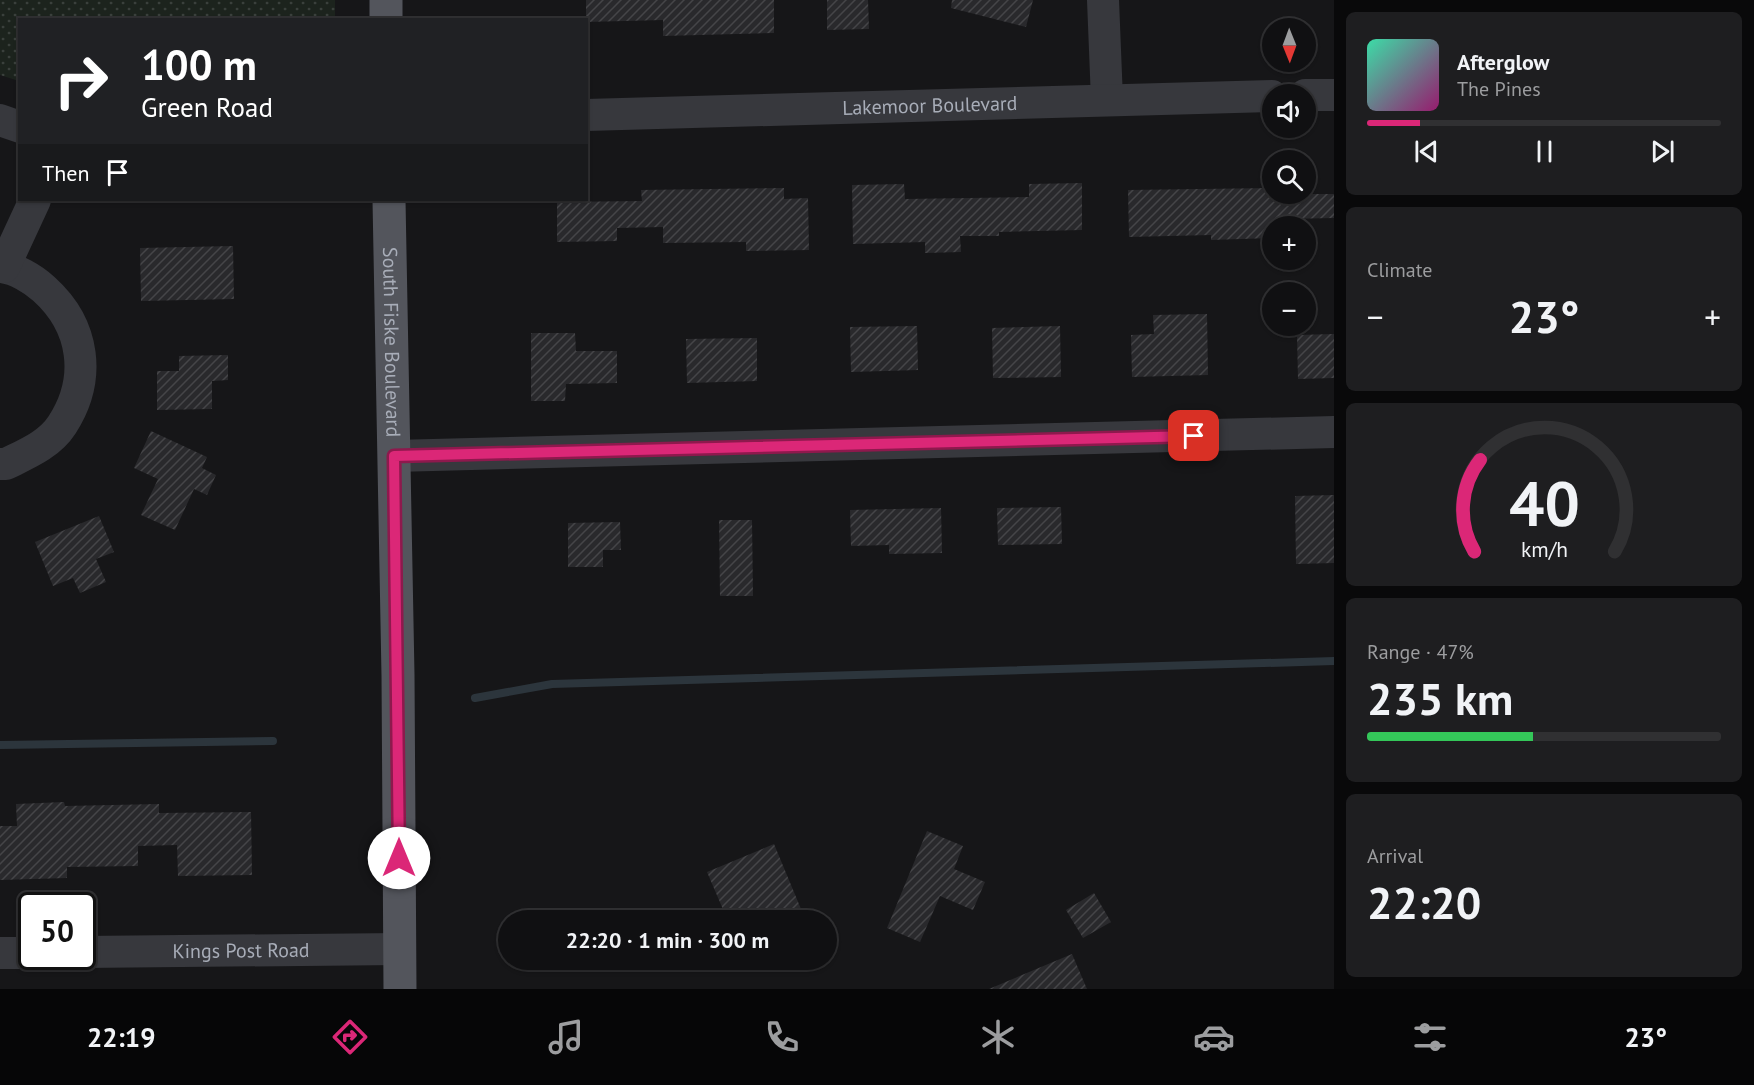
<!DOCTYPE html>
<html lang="en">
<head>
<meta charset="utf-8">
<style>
	body { margin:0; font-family:"PT Sans",sans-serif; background:#1e1e20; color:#f1f3f6; height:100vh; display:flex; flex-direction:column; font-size:22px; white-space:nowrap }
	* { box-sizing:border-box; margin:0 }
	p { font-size:20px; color:#9c9d9f }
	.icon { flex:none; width:33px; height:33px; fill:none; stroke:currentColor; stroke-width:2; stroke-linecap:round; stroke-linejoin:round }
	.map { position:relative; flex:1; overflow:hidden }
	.side { display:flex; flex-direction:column; gap:12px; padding:12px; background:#09090a; width:420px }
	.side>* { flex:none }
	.guide { position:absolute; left:18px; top:18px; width:570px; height:183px; border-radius:0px; box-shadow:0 2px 4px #0004,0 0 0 2px #303032; background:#202124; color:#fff; overflow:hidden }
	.needle { width:39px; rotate:179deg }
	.buttons { position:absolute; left:1262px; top:18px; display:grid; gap:12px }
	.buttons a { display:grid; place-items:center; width:54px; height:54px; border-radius:50%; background:#101012; box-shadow:0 2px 4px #0004,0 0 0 2px #303032; font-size:30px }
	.speed { position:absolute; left:18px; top:892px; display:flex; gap:12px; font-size:30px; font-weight:700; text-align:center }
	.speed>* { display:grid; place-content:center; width:78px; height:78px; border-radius:50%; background:#101012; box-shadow:0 2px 4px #0004,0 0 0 2px #303032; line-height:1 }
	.speed .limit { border:3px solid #111; border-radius:9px; background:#fff; color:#111 }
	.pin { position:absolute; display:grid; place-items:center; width:51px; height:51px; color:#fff; margin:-26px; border-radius:12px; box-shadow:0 3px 9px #0006 }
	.me { position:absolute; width:66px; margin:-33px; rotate:0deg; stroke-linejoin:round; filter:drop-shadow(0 0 4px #0008) }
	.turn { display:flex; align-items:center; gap:21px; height:126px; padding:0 24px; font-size:27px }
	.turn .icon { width:78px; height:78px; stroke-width:2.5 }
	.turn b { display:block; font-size:42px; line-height:51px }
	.then { display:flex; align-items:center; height:57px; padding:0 24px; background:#0003; gap:12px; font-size:22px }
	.big { font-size:45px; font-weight:800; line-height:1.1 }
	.side .widget { flex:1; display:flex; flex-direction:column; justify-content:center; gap:9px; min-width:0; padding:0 21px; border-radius:9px; background:#1e1e20 }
	.side .dial { align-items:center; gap:0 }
	.dial svg { height:156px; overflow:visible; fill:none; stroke:#303032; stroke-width:7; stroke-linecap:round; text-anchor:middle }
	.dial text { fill:#f1f3f6; stroke:none }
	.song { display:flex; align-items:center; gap:18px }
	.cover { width:72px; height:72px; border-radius:9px; background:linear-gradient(135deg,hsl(160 70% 55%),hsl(320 70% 35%)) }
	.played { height:6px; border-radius:3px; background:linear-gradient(90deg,#db2777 15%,#303032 15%) }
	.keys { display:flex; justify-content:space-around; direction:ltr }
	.heat { display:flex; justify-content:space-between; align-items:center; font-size:33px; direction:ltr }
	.charge { height:9px; border-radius:4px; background:linear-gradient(90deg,#34c759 47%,#303032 0) }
	.trip { position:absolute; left:498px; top:910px; width:339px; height:60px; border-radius:30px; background:#101012; box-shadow:0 2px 4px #0004,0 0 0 2px #303032; font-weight:800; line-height:60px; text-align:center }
	.menu { display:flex; height:96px; justify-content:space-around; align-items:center; background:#060607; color:#9c9d9f }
	.menu .icon { width:42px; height:42px }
	.menu .active { color:#db2777 }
	.menu b { font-size:27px; color:#f1f3f6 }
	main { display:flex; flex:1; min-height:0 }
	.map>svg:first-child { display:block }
</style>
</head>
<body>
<main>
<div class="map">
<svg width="1334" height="989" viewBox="0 0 1334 989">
	<defs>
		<pattern id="park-dots" width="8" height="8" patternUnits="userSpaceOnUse" patternTransform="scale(1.5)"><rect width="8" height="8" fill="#1c231d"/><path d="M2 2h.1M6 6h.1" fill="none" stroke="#3a403c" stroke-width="1.8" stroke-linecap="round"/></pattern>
		<pattern id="building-hatch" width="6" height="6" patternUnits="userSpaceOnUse" patternTransform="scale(1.5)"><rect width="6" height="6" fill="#29292c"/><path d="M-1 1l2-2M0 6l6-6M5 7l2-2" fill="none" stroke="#454548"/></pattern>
	</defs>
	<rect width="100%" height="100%" fill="#161618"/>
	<!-- park -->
	<path fill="url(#park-dots)" d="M0 0H335V19L20 20 19 81 0 75Z"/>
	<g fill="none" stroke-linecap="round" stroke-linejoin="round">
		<!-- stream -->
		<path stroke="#2c353c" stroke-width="8" d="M475 698 552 684 1334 661
			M0 745 273 741"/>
	</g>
	<!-- building -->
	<path fill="url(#building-hatch)" d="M586 0H774V33L663 36V20L586 22Z
		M827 0H868L869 29 827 30Z
		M952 0H1033L1026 27 951 8Z
		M1082 183V230L999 232V236H960L961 252 925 253V242L853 244 852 185 904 184 905 199 1029 197V184Z
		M784 188V199L808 198 809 250 746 251V242L663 243V227L617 228V241L557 242V202L642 201 641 190Z
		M1272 188V194H1334V218L1284 219V226H1272V238L1211 240V235L1129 237 1128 190Z
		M233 246 234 299 141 301 140 248Z
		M1207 314 1208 375 1132 377 1131 335 1154 334 1153 315Z
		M917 326 918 370 851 372 850 327Z
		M1060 326 1061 377 993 378 992 328Z
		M531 333H575L576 351H617V383L566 384 565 401H531Z
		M1334 334V378L1298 379 1297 335Z
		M757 338V381L687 383 686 339Z
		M228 355V380L212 381V409L157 410V371H179V356Z
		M151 431 207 457 202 468 216 475 207 495 194 489 175 530 141 515 158 479 134 468Z
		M1334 495V563L1296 564 1295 496Z
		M1061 507 1062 544 998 545 997 508Z
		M941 508 942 553 889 554V545L851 546 850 510Z
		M99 516 114 552 96 559 106 582 80 593 73 578 53 586 35 542Z
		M719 520H752L753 596H720Z
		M620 522 621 550H603V567H568V523Z
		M64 802 65 806 159 804V813L251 812 252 875 178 876 177 845 138 846V866L67 867V878L0 880V826H17L16 804Z
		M927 831 963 846 954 869 985 882 973 910 940 896 920 942 887 928Z
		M774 844 801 909 771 921H728L707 872Z
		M1094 893 1111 922 1083 938 1066 910Z
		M1072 954 1087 989H989Z"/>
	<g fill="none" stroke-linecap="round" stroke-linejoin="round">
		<!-- minor -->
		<g stroke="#37383d" stroke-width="32">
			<path d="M1103 0 1107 100"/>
			<path d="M1305 95H1334"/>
			<path id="s1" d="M586 115 1272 96"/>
			<path d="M0 120 20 127"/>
			<path d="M0 267C15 268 33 279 44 289 85 326 92 379 62 425 49 445 26 454 6 464H0"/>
			<path d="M4 267 35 200"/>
			<path d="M394 456 1334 432"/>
			<path id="s2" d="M82 952 400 949"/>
			<path d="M0 953H32"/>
		</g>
		<!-- major -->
		<g stroke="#53555c" stroke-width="33">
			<path d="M386 0V20"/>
			<path id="s3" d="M389 200 398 675 400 989"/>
		</g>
	</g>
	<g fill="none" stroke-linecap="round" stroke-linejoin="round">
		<defs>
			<path id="route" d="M399 858 394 456 1194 436"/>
		</defs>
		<!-- route casing -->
		<use href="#route" stroke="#8e194d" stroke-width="15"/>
		<!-- route -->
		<use href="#route" stroke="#db2777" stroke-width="10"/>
	</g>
	<g text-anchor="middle" stroke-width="6" stroke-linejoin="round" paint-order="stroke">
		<!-- street labels -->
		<g font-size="20" fill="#a8adb8" stroke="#111113">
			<text dy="7" stroke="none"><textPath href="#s1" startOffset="344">Lakemoor Boulevard</textPath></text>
			<text dy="7" stroke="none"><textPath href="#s3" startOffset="142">South Fiske Boulevard</textPath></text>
			<text dy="7" stroke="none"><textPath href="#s2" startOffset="159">Kings Post Road</textPath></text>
		</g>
	</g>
</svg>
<div class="buttons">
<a><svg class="needle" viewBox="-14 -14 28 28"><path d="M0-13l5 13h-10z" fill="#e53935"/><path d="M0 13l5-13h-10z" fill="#9c9d9f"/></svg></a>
<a><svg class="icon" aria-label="sound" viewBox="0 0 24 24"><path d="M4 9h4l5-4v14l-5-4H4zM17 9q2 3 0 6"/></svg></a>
<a><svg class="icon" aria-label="search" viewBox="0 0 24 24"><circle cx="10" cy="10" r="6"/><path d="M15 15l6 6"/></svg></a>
<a>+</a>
<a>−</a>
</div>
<div class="speed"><div class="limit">50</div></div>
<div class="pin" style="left:1194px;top:436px;background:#d93025"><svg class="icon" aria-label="arrive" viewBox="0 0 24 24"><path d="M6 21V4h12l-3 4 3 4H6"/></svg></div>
<svg class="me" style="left:399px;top:858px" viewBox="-20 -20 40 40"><circle r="19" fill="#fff"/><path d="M0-13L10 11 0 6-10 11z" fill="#db2777"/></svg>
<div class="trip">22:20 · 1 min · 300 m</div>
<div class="guide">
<div class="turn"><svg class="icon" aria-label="right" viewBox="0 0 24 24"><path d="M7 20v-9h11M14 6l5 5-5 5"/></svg><div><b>100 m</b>Green Road</div></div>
<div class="then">Then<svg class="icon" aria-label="arrive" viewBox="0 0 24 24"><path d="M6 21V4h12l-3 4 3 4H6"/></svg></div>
</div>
</div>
<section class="side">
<div class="widget">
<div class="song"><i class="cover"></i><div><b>Afterglow</b><p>The Pines</p></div></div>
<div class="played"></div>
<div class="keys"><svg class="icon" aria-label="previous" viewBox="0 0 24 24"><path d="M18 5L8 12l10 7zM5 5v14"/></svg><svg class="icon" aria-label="pause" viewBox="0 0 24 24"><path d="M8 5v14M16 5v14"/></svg><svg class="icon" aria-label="next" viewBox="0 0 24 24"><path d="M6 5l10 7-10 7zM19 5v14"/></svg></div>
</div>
<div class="widget"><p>Climate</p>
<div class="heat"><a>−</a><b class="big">23°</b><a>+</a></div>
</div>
<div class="widget dial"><svg viewBox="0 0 100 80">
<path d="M14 69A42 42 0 1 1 86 69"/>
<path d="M14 69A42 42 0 0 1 17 22" stroke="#db2777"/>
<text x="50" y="56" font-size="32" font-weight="700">40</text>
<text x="50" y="72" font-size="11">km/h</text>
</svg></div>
<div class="widget"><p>Range · 47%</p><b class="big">235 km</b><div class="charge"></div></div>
<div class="widget"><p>Arrival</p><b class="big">22:20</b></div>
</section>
</main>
<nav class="menu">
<b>22:19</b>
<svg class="icon active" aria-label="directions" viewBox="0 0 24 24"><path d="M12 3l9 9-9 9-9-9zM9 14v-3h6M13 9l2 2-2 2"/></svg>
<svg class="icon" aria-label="music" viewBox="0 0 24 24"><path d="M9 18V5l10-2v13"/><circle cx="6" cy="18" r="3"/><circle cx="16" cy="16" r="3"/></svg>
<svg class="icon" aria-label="phone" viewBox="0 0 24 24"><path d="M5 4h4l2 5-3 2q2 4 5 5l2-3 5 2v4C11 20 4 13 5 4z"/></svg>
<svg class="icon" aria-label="climate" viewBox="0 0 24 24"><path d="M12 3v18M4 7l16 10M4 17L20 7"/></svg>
<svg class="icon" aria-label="car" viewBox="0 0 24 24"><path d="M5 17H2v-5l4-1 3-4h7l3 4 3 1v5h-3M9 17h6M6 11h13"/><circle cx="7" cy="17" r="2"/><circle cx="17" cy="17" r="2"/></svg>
<svg class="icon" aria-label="filters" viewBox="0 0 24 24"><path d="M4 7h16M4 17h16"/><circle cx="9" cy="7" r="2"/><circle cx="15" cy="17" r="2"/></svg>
<b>23°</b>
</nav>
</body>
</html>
